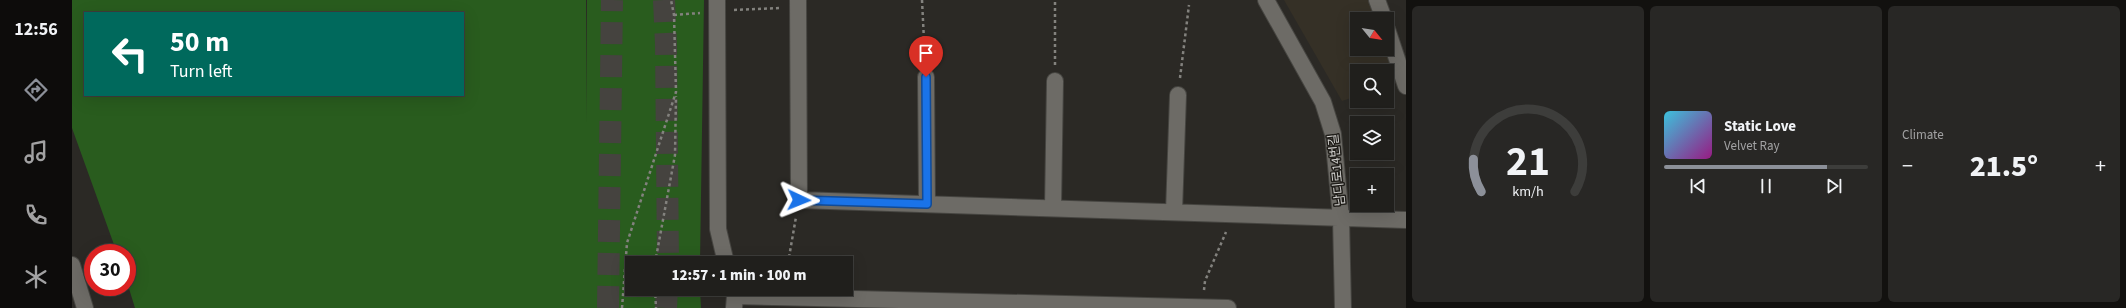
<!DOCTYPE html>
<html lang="en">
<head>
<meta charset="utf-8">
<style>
	body { margin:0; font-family:"Source Sans 3","Noto Sans KR",sans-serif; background:#282725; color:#f1f3f6; height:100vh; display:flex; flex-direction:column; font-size:15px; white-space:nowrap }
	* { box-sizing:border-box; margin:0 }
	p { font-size:13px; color:#a2a2a3 }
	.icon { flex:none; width:22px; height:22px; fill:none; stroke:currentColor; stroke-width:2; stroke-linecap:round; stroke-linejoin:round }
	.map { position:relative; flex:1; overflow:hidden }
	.side { display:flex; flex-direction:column; gap:6px; padding:6px; background:#12110f; width:720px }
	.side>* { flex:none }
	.banner { position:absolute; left:12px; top:12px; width:380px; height:84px; border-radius:0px; box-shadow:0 4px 16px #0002,0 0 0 1px #3d3d3b; background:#00695c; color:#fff; overflow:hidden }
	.needle { width:26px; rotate:120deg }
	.tools { position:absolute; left:1278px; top:12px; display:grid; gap:8px }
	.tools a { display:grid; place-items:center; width:44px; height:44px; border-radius:0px; background:#201f1c; box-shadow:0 4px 16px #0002,0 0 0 1px #3d3d3b; font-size:20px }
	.speed { position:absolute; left:12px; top:244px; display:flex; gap:8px; font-size:20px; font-weight:700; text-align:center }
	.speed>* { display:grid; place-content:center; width:52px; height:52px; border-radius:50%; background:#201f1c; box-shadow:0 4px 16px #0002,0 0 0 1px #3d3d3b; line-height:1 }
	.speed .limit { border:6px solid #d22; background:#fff; color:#111 }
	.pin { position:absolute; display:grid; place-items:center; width:34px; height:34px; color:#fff; margin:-41px -17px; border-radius:50% 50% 50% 0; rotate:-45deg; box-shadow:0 0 4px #0007 }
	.pin .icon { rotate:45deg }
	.me { position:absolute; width:44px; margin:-22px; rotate:92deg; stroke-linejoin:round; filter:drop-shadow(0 0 3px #0008) }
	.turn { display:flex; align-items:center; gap:14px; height:84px; padding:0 20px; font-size:18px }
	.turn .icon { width:52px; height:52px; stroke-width:2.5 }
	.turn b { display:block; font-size:28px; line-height:34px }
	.big { font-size:30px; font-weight:800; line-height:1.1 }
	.side .tile { flex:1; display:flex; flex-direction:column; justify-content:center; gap:6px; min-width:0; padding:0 14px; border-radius:6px; background:#282725 }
	.side .dial { align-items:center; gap:0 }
	.dial svg { height:104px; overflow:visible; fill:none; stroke:#3d3d3b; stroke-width:7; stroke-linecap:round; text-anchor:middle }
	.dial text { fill:#f1f3f6; stroke:none }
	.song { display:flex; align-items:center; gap:12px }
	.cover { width:48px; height:48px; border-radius:6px; background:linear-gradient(135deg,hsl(190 70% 55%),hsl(310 70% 35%)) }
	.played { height:4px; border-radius:2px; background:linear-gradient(90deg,#8c9099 80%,#3d3d3b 80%) }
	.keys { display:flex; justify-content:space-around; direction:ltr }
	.heat { display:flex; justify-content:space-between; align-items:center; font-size:22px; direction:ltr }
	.side .tiles { flex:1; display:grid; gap:6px; grid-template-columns:repeat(3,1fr) }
	.trip { position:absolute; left:553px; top:256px; width:228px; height:40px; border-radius:0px; background:#201f1c; box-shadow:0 4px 16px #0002,0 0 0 1px #3d3d3b; font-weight:800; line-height:40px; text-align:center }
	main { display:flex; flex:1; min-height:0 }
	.menu { display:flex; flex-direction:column; width:72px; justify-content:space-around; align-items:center; background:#0d0c0b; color:#a2a2a3 }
	.menu .icon { width:28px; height:28px }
	.menu .on { color:#8c9099 }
	.menu b { font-size:18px; color:#f1f3f6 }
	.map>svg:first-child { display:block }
</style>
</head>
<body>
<main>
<nav class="menu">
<b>12:56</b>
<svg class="icon on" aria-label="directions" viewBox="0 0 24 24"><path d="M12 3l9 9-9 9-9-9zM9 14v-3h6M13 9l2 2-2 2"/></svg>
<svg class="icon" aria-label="music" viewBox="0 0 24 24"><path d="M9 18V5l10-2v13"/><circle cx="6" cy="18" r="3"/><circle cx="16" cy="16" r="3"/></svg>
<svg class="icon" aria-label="phone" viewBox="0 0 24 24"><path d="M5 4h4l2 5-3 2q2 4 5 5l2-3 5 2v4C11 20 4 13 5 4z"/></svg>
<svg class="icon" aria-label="climate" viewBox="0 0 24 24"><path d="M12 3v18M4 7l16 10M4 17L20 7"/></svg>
</nav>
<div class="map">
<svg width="1334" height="308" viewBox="0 0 1334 308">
	<rect width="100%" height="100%" fill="#2b2925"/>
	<!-- built -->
	<path fill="#353026" d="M1212 0H1297L1303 19H1285V49H1313L1324 83 1315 86V71H1285V96L1270 101Z"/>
	<!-- green -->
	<path fill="#295c1e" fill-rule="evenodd" d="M0 0H514V122L515 0H632L628 263H560V289H628L629 308H63L55 282V253H45L0 128ZM13 13H391V95H13Z"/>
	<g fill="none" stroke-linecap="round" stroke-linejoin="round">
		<!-- highway-tunnel -->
		<path stroke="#45433f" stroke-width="22" stroke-dasharray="22 11" stroke-linecap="butt" d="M592 0 594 44 596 263
			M536 308 540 0
			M594 308 595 289"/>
		<defs>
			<path id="street" d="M645 0 646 229 654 263
				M726 0 727 200 1334 220
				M1194 0 1251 102 1261 134 1269 218 1271 308
				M1305 0 1312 19
				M1315 29 1334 86
				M854 77 855 204
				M981 208 983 81
				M1102 212 1106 95
				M0 265 13 308
				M662 308 663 296 1156 308"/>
		</defs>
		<!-- street casing -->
		<use href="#street" stroke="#464541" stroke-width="18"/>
		<!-- path -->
		<path stroke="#83827e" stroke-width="2.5" stroke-dasharray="3 3" stroke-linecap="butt" d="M850 0 853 61
			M662 10 709 8
			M602 15 628 13
			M983 65V0
			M1108 78 1117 5
			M583 263 603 155 604 96
			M716 263 724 217
			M583 289 584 308
			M1132 290 1133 281 1154 232
			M550 308 555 243 604 92 602 15 599 0"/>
		<!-- street -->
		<use href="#street" stroke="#6d6b66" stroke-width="16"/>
	</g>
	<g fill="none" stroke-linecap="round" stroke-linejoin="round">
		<defs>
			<path id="route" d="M727 200 855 204 854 77"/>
		</defs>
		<!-- route casing -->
		<use href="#route" stroke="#114b97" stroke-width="10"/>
		<!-- route -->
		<use href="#route" stroke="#1a73e8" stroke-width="7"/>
	</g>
	<g text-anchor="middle" stroke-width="3" stroke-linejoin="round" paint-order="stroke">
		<!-- street labels -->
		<g font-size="13" fill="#d6d5d2" stroke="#211f1b">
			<text transform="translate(1264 170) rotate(-96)" y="5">남디로14번길</text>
		</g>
	</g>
</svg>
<div class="tools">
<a><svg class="needle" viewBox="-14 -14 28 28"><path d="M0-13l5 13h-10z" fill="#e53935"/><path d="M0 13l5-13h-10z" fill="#a2a2a3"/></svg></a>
<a><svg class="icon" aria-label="search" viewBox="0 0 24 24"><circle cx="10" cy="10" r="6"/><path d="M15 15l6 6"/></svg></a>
<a><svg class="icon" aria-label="layers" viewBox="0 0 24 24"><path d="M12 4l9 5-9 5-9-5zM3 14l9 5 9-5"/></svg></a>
<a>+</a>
</div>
<div class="speed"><div class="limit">30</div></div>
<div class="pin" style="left:854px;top:77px;background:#d93025"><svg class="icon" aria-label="arrive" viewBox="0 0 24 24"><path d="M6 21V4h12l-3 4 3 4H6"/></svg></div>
<svg class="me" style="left:727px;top:200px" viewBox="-20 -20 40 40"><path d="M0-17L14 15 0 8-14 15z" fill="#1a73e8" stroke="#fff" stroke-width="4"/></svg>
<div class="trip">12:57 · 1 min · 100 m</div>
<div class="banner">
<div class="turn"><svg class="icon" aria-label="left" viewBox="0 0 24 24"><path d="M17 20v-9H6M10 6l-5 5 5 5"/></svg><div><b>50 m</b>Turn left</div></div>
</div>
</div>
<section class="side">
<div class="tiles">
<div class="tile dial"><svg viewBox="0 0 100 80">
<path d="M14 69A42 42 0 1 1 86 69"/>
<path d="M14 69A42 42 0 0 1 8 44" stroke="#8c9099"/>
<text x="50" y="56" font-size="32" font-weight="700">21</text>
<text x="50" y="72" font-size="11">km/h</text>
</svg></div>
<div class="tile">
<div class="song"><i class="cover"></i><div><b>Static Love</b><p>Velvet Ray</p></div></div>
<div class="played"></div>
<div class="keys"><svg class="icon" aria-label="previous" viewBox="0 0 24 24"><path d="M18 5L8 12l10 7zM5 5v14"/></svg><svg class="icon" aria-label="pause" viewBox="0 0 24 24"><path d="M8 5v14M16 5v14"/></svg><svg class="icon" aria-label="next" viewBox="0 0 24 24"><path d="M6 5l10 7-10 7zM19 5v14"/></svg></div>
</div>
<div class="tile"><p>Climate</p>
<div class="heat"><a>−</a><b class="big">21.5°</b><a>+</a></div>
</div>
</div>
</section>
</main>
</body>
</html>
